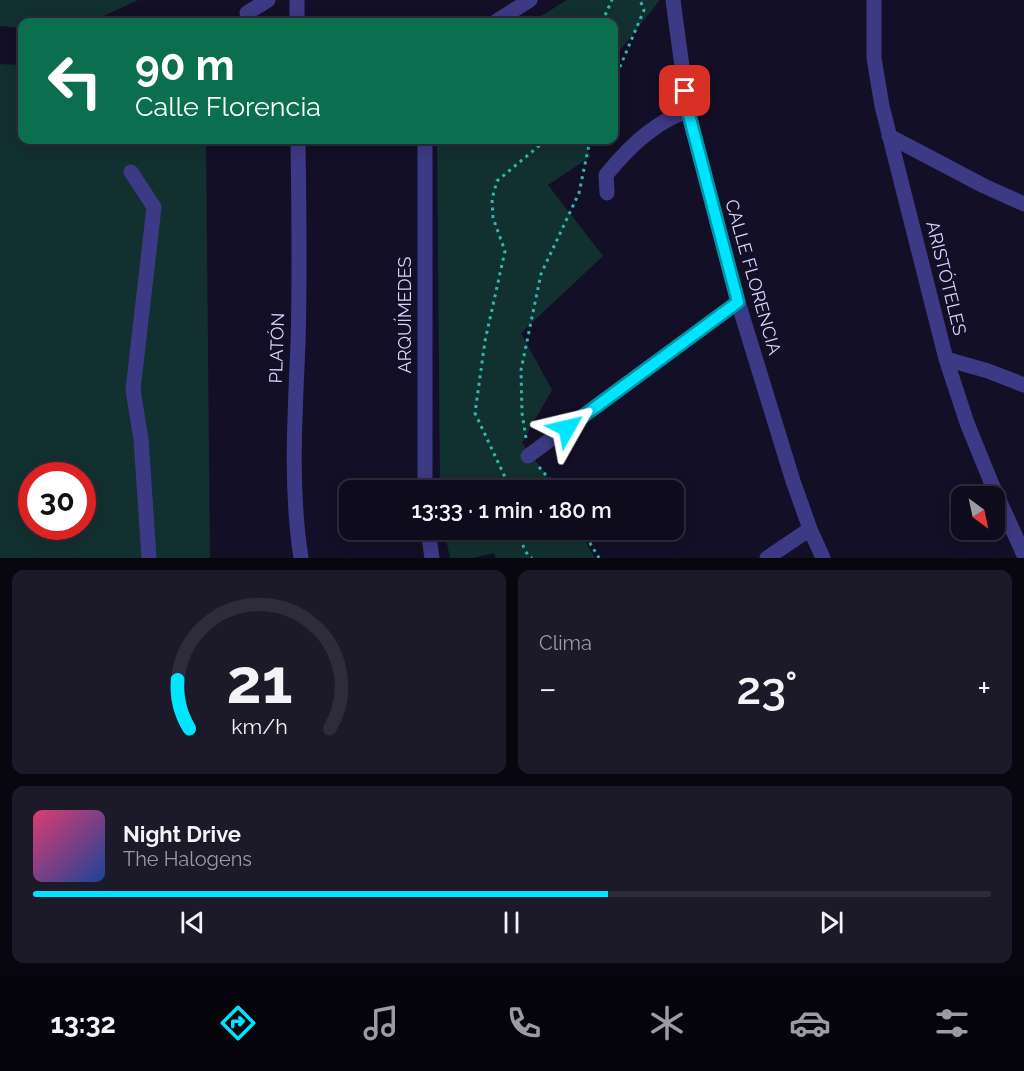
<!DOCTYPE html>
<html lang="es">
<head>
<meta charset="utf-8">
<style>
	body { margin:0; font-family:Raleway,sans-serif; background:#1c1929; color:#f1f3f6; height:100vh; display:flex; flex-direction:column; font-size:22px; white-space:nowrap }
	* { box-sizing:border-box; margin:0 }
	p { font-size:20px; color:#9b9ba3 }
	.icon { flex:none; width:33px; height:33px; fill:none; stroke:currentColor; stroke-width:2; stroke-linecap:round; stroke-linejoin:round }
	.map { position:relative; height:558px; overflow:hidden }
	.details { display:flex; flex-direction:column; gap:12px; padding:12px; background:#08060f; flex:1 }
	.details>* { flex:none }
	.hud { position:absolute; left:18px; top:18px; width:600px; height:126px; border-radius:12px; box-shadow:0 3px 15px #0003,0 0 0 2px #2e2b3b; background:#0b6e4f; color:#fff; overflow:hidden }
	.needle { width:39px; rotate:147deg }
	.tools { position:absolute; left:951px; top:486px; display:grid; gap:12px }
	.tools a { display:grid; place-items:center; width:54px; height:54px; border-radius:12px; background:#0e0b1c; box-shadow:0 3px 15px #0003,0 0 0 2px #2e2b3b; font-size:30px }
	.speed { position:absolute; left:18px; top:462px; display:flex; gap:12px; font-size:30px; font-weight:700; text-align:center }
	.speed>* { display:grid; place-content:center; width:78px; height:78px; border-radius:50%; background:#0e0b1c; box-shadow:0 3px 15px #0003,0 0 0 2px #2e2b3b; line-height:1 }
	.speed .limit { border:9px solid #d22; background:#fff; color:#111 }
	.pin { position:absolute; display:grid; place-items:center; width:51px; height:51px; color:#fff; margin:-26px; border-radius:12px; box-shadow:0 3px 9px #0006 }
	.me { position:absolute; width:66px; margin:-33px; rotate:53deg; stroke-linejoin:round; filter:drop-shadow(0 0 4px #0008) }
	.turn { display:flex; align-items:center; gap:21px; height:126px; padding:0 18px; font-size:27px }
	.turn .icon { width:78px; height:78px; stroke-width:2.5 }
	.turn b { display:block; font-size:42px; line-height:51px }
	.big { font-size:45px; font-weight:600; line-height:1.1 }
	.details .widget { flex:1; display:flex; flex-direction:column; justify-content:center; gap:9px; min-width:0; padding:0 21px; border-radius:12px; background:#1c1929 }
	.details .dial { align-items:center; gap:0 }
	.dial svg { height:156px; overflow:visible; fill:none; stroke:#2e2b3b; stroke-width:7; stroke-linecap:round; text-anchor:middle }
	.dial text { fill:#f1f3f6; stroke:none }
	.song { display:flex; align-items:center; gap:18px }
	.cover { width:72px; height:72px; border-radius:9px; background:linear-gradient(135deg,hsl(340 70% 55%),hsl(220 70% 35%)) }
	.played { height:6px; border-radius:3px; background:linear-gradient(90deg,#00e5ff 60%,#2e2b3b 60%) }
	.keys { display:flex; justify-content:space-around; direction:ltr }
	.heat { display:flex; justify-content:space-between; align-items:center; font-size:33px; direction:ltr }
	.details .tiles { flex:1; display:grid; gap:12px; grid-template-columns:1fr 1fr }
	.widget:last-child { grid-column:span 2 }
	.trip { position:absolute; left:339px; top:480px; width:345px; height:60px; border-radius:12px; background:#0e0b1c; box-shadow:0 3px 15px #0003,0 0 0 2px #2e2b3b; font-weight:600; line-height:60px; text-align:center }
	.tab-bar { display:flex; height:96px; justify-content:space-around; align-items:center; background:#06040b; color:#9b9ba3 }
	.tab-bar .icon { width:42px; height:42px }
	.tab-bar .selected { color:#00e5ff }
	.tab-bar b { font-size:27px; color:#f1f3f6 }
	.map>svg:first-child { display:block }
</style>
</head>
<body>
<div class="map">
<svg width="1024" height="558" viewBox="0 0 1024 558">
	<rect width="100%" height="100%" fill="#130f26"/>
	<!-- green -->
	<path fill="#12302f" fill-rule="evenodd" d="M0 0H138L91 22H22V28L0 26Z
		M567 0H660L614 58V22H531Z
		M0 64 22 65V140H206L210 558H0ZM32 476H82V526H32Z
		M437 140H586L590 157 548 185 603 256 521 333 552 390 522 443 548 477 556 490H440Z
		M444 530H579L595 558H496L494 553 474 558H450Z"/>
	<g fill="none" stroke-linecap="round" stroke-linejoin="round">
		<!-- path -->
		<path stroke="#2fb8b0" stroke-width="3" stroke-dasharray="3 4.5" stroke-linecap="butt" d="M602 22 612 0
			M614 81 644 10 640 0
			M526 438 522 413 521 370 541 274 579 193 590 140
			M539 467 559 490
			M511 490 475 413 485 341 505 251 493 218 492 199 497 181 546 140
			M521 530C522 541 522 551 532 558
			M582 530 599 558"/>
		<!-- minor -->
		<path stroke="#3d3a85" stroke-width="15" d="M297 0V22
			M673 0 688 111 738 302 793 481 810 529 823 558
			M874 0V58L882 106 946 359 967 423 991 482 1024 555
			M247 13 268 0
			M495 22 530 0
			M889 136 984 186 1024 204
			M298 140C299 208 300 276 298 344 295 415 290 487 301 558
			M425 140V490
			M131 172 154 207 133 390 141 439 149 558
			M607 193 606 175C627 149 655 121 688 111
			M946 359 988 371 1024 385
			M528 456 738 302
			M428 530 432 558
			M767 558 810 529"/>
	</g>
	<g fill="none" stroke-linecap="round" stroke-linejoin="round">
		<defs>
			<path id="route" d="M567 428 738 302 688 111 685 91"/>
		</defs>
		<!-- route casing -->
		<use href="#route" stroke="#0095a6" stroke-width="15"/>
		<!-- route -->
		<use href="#route" stroke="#00e5ff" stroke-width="10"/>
	</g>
	<g text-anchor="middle" stroke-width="6" stroke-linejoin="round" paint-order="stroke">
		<!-- street labels -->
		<g font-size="18" fill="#d9d4ff" stroke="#130f26">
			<text transform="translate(753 277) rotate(74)" y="6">CALLE FLORENCIA</text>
			<text transform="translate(946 278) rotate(76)" y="6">ARISTÓTELES</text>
			<text transform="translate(405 315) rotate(-90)" y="6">ARQUÍMEDES</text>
			<text transform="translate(277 348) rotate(-88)" y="6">PLATÓN</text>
		</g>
	</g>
</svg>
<div class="tools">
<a><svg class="needle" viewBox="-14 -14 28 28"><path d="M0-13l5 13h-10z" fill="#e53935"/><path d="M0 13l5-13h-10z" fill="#9b9ba3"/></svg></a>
</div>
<div class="speed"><div class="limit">30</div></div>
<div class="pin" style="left:685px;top:91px;background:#d93025"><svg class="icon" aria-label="arrive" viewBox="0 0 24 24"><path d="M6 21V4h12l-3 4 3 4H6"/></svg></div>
<svg class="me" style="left:567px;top:428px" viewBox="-20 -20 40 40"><path d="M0-17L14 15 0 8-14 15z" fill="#00e5ff" stroke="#fff" stroke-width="4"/></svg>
<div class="trip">13:33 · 1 min · 180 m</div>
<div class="hud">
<div class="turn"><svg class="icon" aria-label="left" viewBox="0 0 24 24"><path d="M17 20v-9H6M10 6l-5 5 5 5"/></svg><div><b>90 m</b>Calle Florencia</div></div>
</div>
</div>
<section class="details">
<div class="tiles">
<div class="widget dial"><svg viewBox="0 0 100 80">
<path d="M14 69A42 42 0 1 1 86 69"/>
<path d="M14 69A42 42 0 0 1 8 44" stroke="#00e5ff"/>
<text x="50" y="56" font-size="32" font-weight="700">21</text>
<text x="50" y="72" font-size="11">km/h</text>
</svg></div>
<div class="widget"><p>Clima</p>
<div class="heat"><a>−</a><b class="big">23°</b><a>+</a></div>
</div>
<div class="widget">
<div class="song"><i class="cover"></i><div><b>Night Drive</b><p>The Halogens</p></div></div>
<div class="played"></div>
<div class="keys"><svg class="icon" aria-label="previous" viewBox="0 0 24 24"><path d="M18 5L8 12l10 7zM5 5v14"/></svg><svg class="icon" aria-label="pause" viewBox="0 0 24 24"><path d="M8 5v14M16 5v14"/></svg><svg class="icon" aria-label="next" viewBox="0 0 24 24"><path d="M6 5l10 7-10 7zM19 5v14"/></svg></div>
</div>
</div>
</section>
<nav class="tab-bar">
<b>13:32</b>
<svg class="icon selected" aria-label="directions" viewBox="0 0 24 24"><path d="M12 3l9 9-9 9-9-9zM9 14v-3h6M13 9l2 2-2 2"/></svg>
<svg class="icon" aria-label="music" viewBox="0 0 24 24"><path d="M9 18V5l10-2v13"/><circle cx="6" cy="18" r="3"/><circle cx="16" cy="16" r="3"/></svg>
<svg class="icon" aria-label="phone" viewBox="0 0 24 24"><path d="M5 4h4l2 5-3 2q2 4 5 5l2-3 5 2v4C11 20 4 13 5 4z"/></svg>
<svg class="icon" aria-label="climate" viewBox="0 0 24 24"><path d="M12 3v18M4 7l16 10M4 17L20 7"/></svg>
<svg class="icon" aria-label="car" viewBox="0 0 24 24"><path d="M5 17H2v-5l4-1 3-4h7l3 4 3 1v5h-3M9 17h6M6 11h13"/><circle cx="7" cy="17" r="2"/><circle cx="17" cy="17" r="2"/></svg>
<svg class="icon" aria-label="filters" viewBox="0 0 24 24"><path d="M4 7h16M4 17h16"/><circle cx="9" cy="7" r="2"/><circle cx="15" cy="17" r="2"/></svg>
</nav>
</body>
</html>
